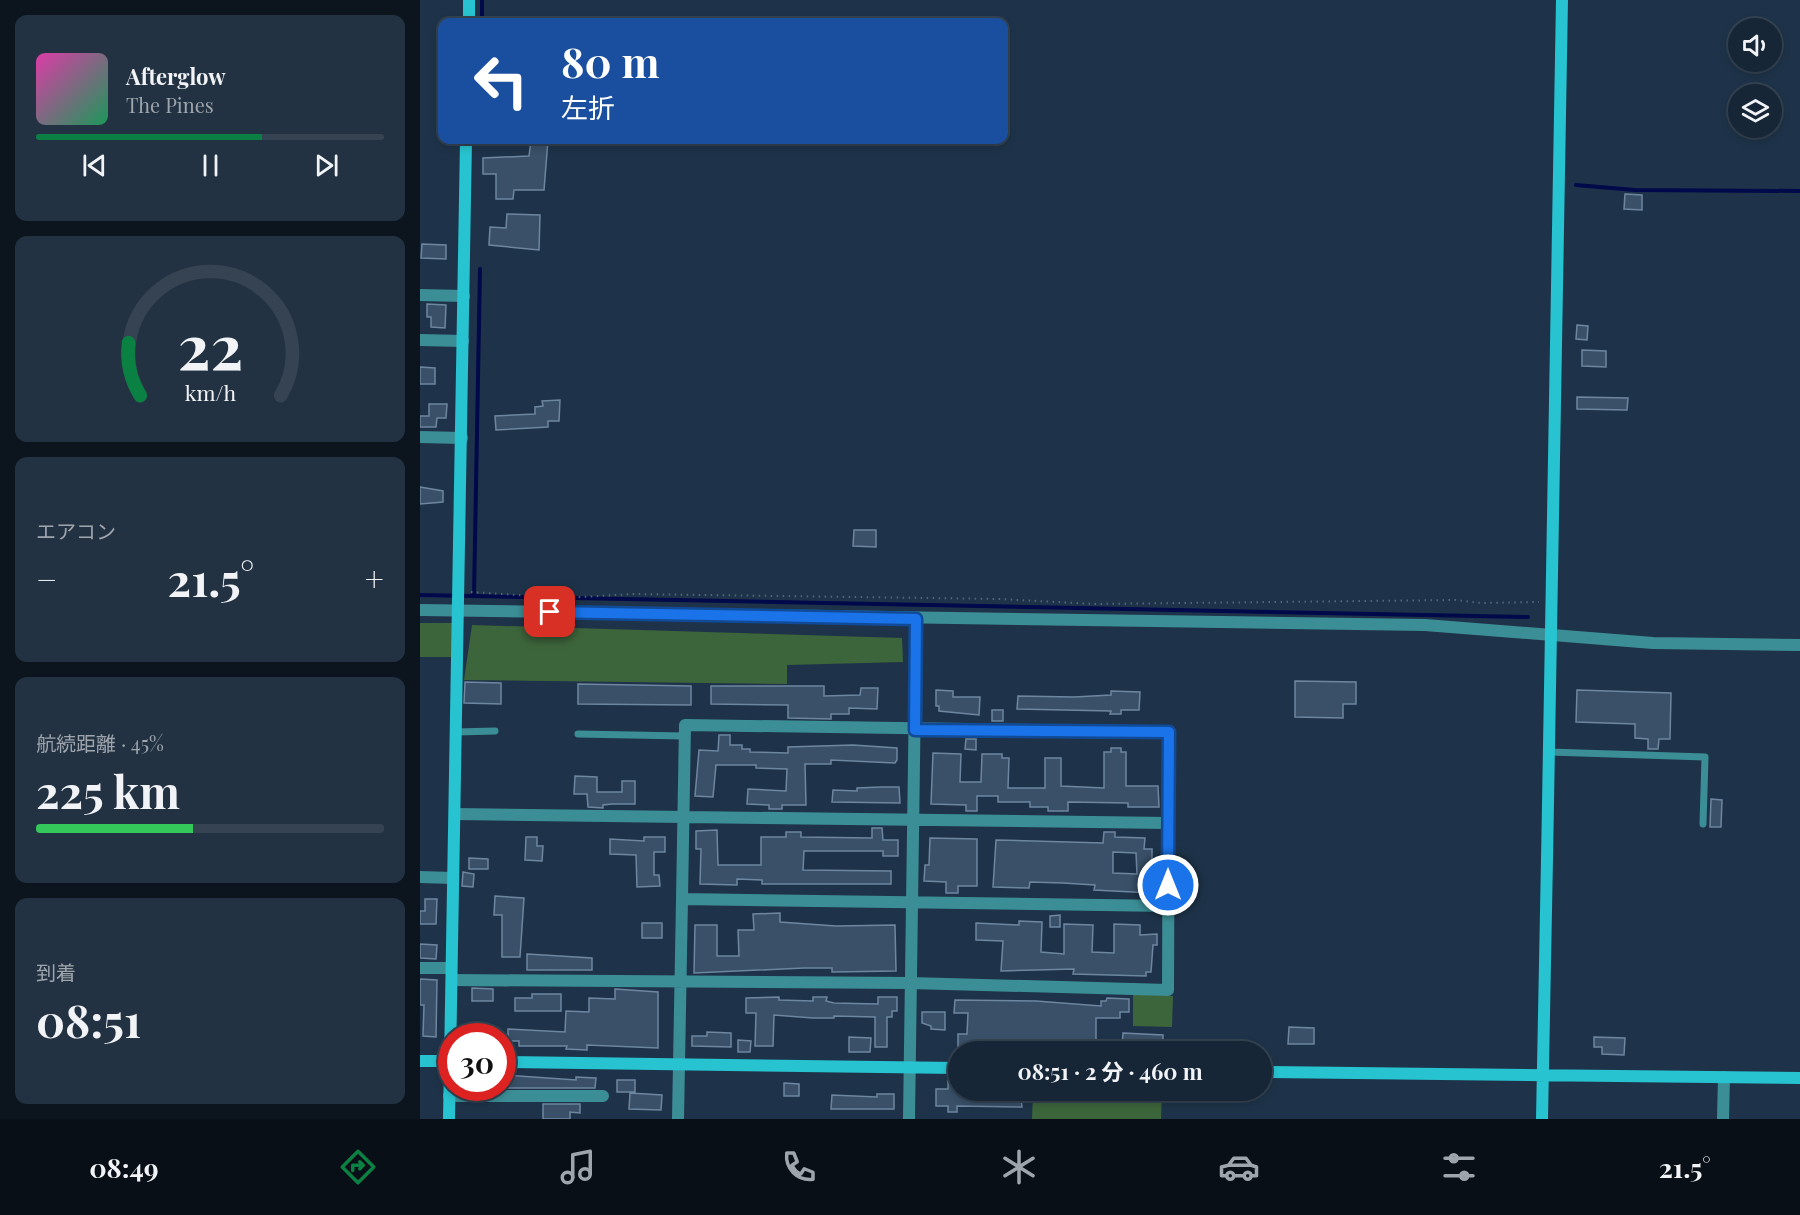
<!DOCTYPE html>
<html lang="ja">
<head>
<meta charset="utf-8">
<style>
	body { margin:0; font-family:"Playfair Display","Noto Sans JP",serif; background:#233242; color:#f1f3f6; height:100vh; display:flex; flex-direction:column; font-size:22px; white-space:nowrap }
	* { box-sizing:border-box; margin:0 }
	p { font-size:20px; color:#9ea5ad }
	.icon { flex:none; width:33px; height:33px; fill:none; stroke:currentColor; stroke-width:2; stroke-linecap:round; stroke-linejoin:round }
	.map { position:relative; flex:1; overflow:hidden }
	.details { display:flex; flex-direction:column; gap:15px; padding:15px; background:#0c151e; width:420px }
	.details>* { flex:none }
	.hud { position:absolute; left:18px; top:18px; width:570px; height:126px; border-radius:12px; box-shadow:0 3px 9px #0003,0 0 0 2px #354352; background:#1a4fa0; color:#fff; overflow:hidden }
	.tools { position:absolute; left:1308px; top:18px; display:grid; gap:12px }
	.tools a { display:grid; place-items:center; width:54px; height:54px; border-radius:50%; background:#162637; box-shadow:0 3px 9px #0003,0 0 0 2px #354352; font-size:30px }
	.speed { position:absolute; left:18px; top:1023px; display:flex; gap:12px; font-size:30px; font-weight:700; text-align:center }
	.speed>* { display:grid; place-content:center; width:78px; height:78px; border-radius:50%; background:#162637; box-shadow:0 3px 9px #0003,0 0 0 2px #354352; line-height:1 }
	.speed .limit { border:9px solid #d22; background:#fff; color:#111 }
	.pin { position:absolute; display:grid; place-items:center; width:51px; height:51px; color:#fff; margin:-26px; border-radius:12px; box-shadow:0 3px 9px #0006 }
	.me { position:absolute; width:66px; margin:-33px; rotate:0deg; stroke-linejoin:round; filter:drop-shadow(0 0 4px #0008) }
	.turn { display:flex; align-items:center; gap:21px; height:126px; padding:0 24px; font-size:27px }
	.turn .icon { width:78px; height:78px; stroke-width:2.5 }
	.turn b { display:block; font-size:42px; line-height:51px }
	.big { font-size:45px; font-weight:700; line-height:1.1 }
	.details .card { flex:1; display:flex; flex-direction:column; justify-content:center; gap:9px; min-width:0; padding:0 21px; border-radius:12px; background:#233242 }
	.details .dial { align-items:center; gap:0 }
	.dial svg { height:156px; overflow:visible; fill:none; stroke:#354352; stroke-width:7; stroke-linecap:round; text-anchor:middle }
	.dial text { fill:#f1f3f6; stroke:none }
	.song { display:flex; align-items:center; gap:18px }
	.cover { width:72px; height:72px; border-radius:9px; background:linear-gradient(135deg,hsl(320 70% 55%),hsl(150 70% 35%)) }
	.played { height:6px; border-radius:3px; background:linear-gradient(90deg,#0b8043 65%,#354352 65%) }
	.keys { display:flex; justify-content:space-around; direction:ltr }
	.heat { display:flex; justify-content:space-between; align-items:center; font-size:33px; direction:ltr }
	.charge { height:9px; border-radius:4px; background:linear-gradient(90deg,#34c759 45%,#354352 0) }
	.trip { position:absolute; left:528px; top:1041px; width:324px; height:60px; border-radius:30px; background:#162637; box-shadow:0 3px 9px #0003,0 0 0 2px #354352; font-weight:700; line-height:60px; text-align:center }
	.tabs { display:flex; height:96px; justify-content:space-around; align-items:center; background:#090f16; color:#9ea5ad }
	.tabs .icon { width:42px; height:42px }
	.tabs .on { color:#0b8043 }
	.tabs b { font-size:27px; color:#f1f3f6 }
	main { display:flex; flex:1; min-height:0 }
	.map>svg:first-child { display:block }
</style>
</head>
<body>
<main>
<section class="details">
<div class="card">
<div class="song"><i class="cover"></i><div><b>Afterglow</b><p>The Pines</p></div></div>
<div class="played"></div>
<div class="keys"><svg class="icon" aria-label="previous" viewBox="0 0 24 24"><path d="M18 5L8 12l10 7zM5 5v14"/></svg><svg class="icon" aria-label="pause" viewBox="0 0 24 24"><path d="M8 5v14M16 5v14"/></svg><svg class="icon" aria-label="next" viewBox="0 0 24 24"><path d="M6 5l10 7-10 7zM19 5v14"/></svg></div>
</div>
<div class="card dial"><svg viewBox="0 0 100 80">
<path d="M14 69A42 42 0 1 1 86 69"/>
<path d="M14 69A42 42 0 0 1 8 42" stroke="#0b8043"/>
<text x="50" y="56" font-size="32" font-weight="700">22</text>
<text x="50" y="72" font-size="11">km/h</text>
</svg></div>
<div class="card"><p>エアコン</p>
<div class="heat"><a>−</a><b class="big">21.5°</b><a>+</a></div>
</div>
<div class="card"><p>航続距離 · 45%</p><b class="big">225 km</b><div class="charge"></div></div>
<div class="card"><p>到着</p><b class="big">08:51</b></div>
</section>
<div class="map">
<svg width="1380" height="1119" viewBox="0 0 1380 1119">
	<rect width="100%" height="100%" fill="#1e3349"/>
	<!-- green -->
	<path fill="#3d653b" d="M0 623H35V657H0Z
		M52 625 482 638 483 662 367 665V684L44 680Z
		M713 994 753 996 752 1027 713 1026Z
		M613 1091H742L741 1119H612Z"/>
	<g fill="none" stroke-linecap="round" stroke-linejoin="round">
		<!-- stream -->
		<path stroke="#000949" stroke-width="4" d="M62 22V0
			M1156 185 1215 190 1380 191
			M0 595 1108 617
			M54 596 60 269"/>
	</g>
	<!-- building -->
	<path fill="#395068" stroke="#6e86a0" stroke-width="1.5" fill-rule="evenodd" d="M111 140H128L124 190H94L93 199H76V174H63V158L109 156Z
		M1205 194 1222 195V210L1204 209Z
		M87 214 120 215 119 250 69 245 70 227 86 228Z
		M2 244 26 245V259L1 258Z
		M7 304 26 305 25 328 11 327V317H7Z
		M1157 325 1168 326 1167 340 1156 339Z
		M1162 350 1186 351V367L1162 366Z
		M0 367 15 368V384H0Z
		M1157 397 1208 398 1207 410 1157 409Z
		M140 400 139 421H128V427L76 430 75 416 115 414V407L123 406 122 401Z
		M9 404H27L26 418H17L16 427H0V416H9Z
		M0 487 23 491V502L0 504Z
		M434 530H456V547L433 546Z
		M875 681 936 682V704H923V718L875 717Z
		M45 682 81 683V704L44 703Z
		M158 684 271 686V705L158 704Z
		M291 686H404V696L440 695 441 688H458L457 709 429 708V714H411V719L368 718V705L291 704Z
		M516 690 533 691V697H560L559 715 519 711V706H516Z
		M1157 690 1251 693 1250 739H1239L1238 749H1228V739L1215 738V724L1156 722Z
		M691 691 720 692 719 710H701V714H690L691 711 597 709 598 696 654 697 691 695Z
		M572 710H583V721H572Z
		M299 735H310V745H322V749H330V752L368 753V747L433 745 477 748V760L475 763 411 760V764H385L386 805H362V809H349V805L327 804 328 789 366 791 367 769 336 768V765H296L293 797 275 796 279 750 298 751Z
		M546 739H556V750L545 749Z
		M691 748H701V752H706V786H738L739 807H708V803L648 802V811H628V807H610V802H578V796H557V811H546V805L511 804 513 753 541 754 540 782H561L562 754H582V758H589L588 788H625V758H641V786L684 788V752H691Z
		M155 776 177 777V792H202V781H215V804H192L183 805V808L168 807 167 794H154Z
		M461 787H479L480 803 412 802 413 790 437 791V788Z
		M1291 799 1302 800 1301 827H1290Z
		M452 828H462L463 840H478V856H463V851H384L383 870 471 871V884H342V880L317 879V885L280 884 281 849H276V831L297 830 298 865H341V837H366V832H381V837L452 838Z
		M684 832H695V837L725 838 724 849H732V893L674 890 675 885 643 883 610 882 609 888 573 887 576 840 683 843ZM693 852 716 853 717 874 693 873Z
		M106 837H117V846H123L122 861 105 860Z
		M224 837H245V852H234V875H239L240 886 217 887 216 855 190 854V839L224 841Z
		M510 838 557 839V886H538V893H526V882L504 881 505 865H509Z
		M49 858 68 859V869H49Z
		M43 872 54 874 53 887 42 886Z
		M75 896 104 898 100 957H82V915H74Z
		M5 899H17L16 924H0V911H5Z
		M360 913V922L416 926 475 925 476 971 412 972V968H384L274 973 275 925H297V956H319L318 930H334L333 914Z
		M640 915V927H630V916Z
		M599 921 622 922 621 952 644 954V924L673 925 672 952 694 953V924L720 925V935L737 934V945H733L731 972H726V976L653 974 654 969 581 971 583 941 556 940V923L599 925Z
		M222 923H242V938H222Z
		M0 944 17 945 16 959 0 958Z
		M107 954 172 958V970H107Z
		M0 979 17 980 16 1037 3 1036 4 1005H0Z
		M52 988 73 989V1001H52Z
		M195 989 238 992V1048L167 1045V1050L146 1049 147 1046H99V1041H88V1029L145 1032 146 1011 169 1012V998L195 999Z
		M112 994H141V1011H95V998H112Z
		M359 997V1000L393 1001V997H407L406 1001 414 1003 458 1004V997H477V1011H472V1017H467V1047H455V1017L414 1016V1018H393L354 1015 353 1046H335L336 1013H326V998Z
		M687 998 709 999V1012H700V1018H676V1048L607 1045V1049L568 1048V1052H543V1047H538V1034H547L548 1013H534L535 1000 616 1001 681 1006V1001H686Z
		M502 1012H525V1030L511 1029V1026L502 1023Z
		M869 1027 894 1028V1044H868Z
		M287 1032 311 1033V1047L272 1046V1036H287Z
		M703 1033 743 1035V1049L702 1047Z
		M429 1037 451 1038 450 1052H429Z
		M1174 1037 1205 1038 1204 1055 1182 1054V1047H1174Z
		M318 1040 331 1041 330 1052H318Z
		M84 1075 156 1080V1077L176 1078 175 1088H83Z
		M197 1080H215V1092H197Z
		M528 1081H538V1090H600L602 1107 537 1106V1112H528V1106H516V1089H528Z
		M364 1083 379 1084V1096H364Z
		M210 1093 242 1095 241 1110 209 1109Z
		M457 1094H474V1109H411L412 1095 457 1097Z
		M123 1104H160V1113L150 1112V1119H123Z"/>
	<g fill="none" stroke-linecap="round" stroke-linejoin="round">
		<!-- path -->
		<path stroke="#54677a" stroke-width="2" stroke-dasharray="1.5 4.5" stroke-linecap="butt" d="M51 592 145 598 213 594 580 599 674 604 1035 600 1061 603 1119 602"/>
		<!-- lane -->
		<path stroke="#3c8e96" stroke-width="7" d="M36 732 75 731
			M158 734 265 736
			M1129 752 1285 757 1283 824"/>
		<!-- street -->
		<path stroke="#3c8e96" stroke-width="12" d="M0 295 44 296
			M0 340 43 341
			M0 437 42 438
			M0 610 1005 625 1233 643 1380 645
			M35 814 748 823
			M0 877 33 878
			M0 968H31
			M32 980 491 983 748 990 749 732 265 725 262 899
			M29 1096H183
			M258 1119 262 899 748 906
			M489 1119 496 619
			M1303 1119 1304 1077"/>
		<!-- secondary -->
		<path stroke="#27c3d0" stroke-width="12" d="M49 22V0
			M0 1061H32
			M82 1062 538 1068
			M842 1072 1380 1078
			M29 1119 46 140
			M1122 1119C1129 746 1137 373 1142 0"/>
	</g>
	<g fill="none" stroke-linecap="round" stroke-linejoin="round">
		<defs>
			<path id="route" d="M130 612 496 619 495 730 749 732 748 885"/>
		</defs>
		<!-- route casing -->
		<use href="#route" stroke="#114b97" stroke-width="15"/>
		<!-- route -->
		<use href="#route" stroke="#1a73e8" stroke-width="10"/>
	</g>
</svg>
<div class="tools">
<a><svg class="icon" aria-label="sound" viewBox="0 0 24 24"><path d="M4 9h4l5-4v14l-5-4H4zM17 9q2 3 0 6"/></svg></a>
<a><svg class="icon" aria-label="layers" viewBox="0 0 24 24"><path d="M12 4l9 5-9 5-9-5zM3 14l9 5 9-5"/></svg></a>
</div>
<div class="speed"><div class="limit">30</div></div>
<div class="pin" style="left:130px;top:612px;background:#d93025"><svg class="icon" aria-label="arrive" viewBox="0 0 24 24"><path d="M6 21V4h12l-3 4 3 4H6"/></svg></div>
<svg class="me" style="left:748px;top:885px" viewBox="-20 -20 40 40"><circle r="17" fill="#1a73e8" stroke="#fff" stroke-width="3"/><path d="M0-11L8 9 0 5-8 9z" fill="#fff"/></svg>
<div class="trip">08:51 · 2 分 · 460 m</div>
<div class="hud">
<div class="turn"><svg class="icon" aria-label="left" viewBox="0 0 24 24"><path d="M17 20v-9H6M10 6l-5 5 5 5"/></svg><div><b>80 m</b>左折</div></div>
</div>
</div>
</main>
<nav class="tabs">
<b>08:49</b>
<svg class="icon on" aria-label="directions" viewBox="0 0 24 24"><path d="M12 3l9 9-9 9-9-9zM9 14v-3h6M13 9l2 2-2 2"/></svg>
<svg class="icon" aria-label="music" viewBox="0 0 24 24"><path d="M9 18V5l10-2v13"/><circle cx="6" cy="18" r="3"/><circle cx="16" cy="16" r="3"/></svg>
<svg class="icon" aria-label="phone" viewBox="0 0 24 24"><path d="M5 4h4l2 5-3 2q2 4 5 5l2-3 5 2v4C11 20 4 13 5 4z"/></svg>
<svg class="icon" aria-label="climate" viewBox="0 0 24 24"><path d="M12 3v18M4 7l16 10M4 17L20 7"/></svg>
<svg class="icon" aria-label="car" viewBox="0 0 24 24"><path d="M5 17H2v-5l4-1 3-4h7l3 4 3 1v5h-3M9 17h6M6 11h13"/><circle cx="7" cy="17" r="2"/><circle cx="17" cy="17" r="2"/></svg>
<svg class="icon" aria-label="filters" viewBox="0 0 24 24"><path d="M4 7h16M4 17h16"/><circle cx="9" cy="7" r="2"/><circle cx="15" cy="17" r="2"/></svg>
<b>21.5°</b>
</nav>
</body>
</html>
